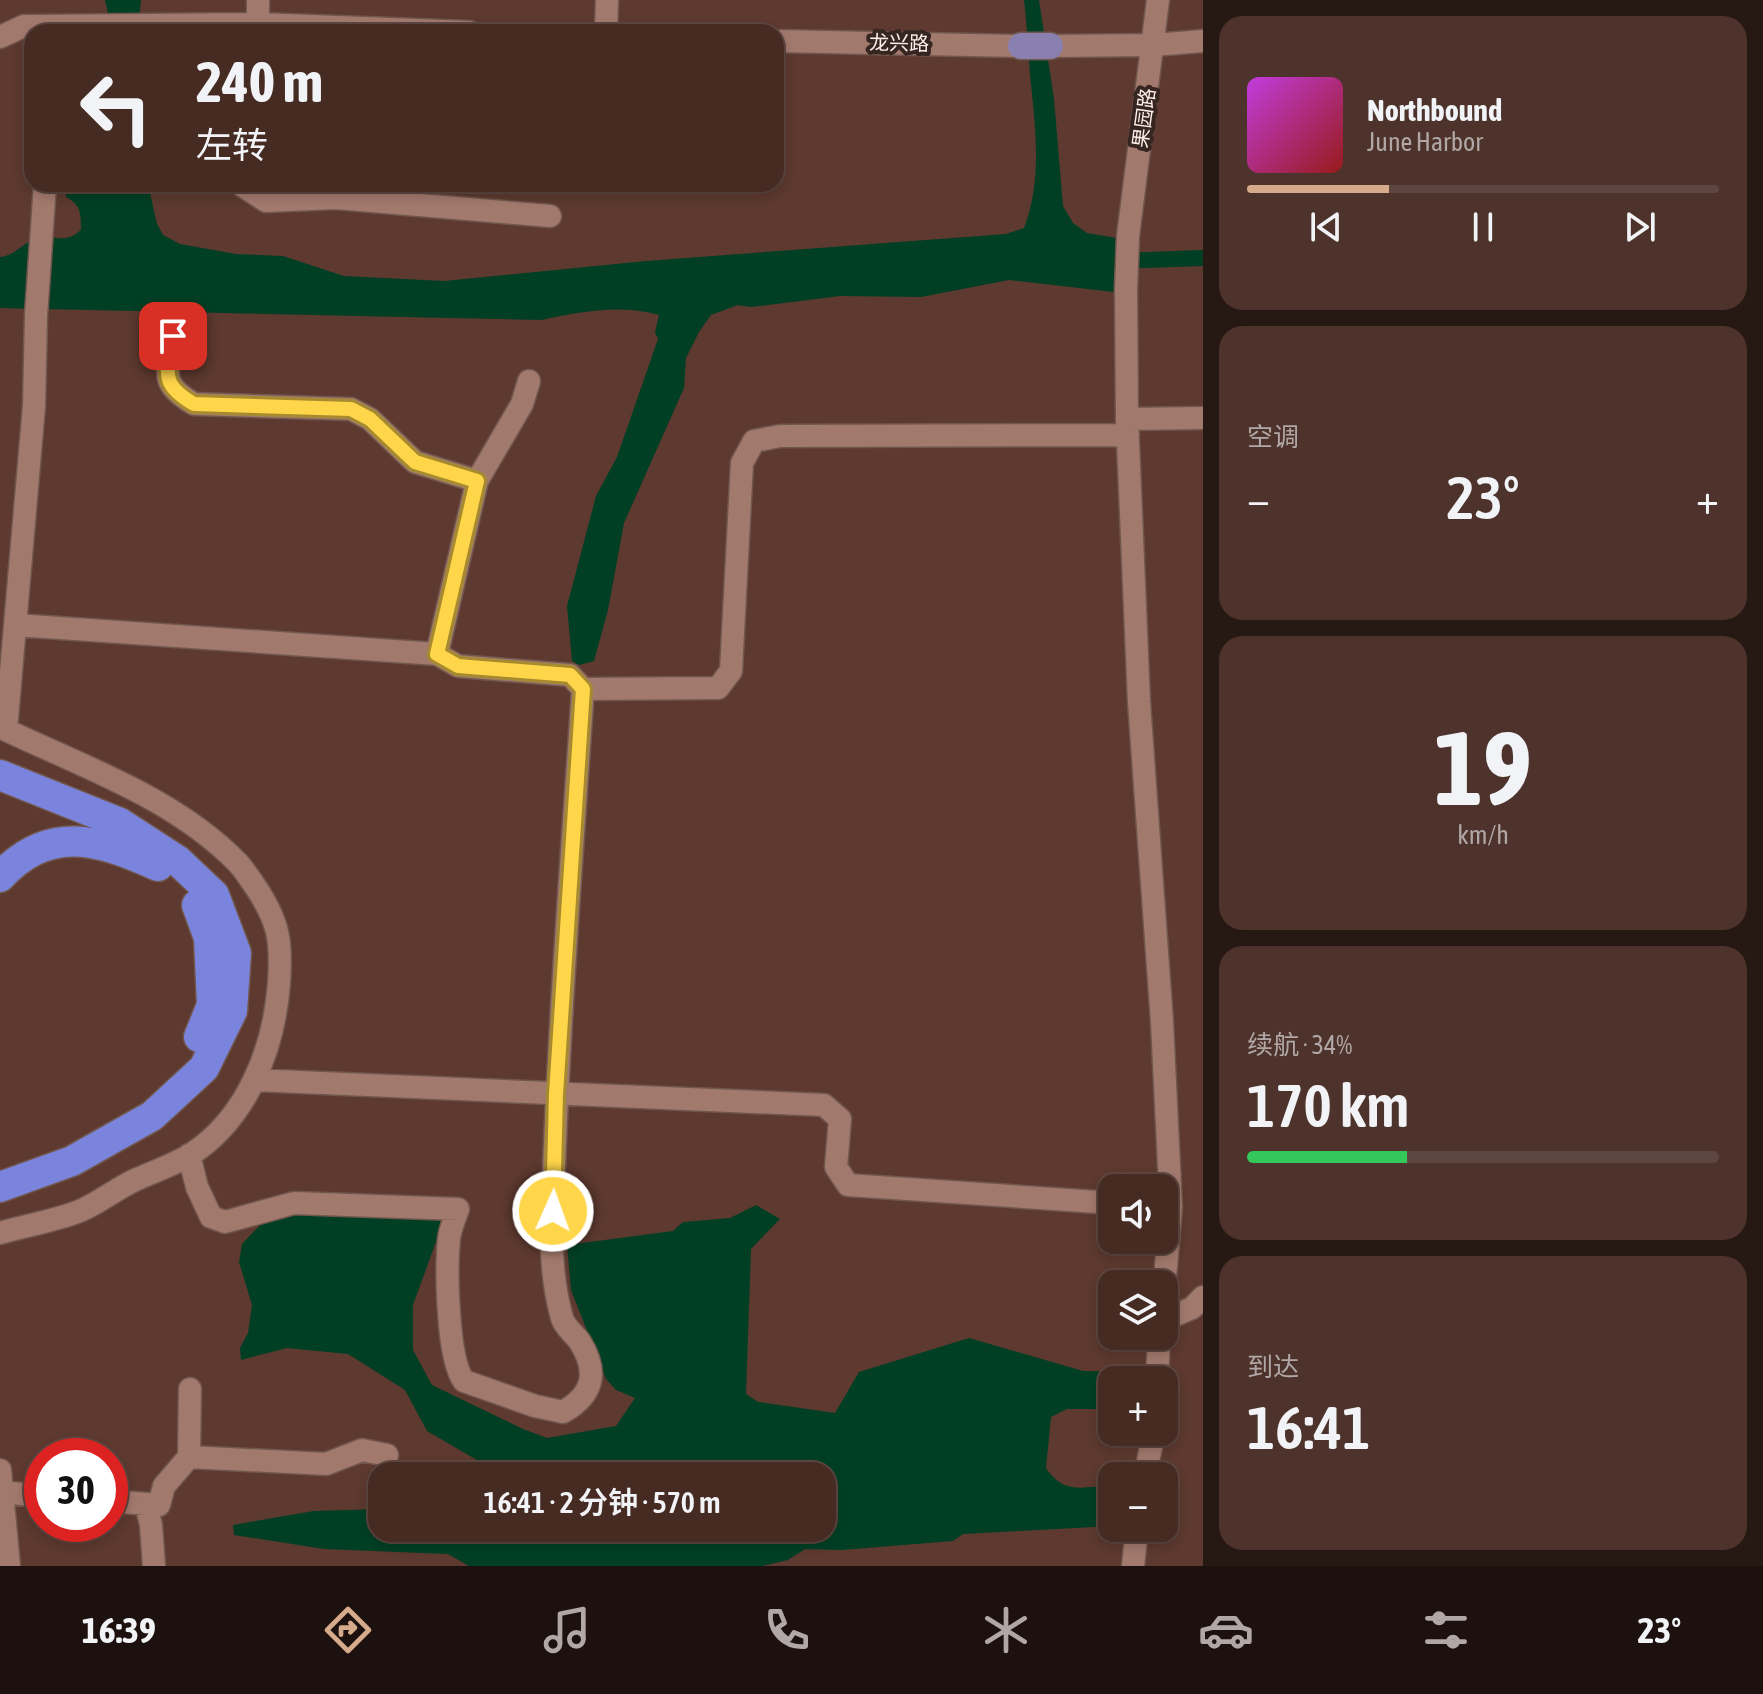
<!DOCTYPE html>
<html lang="zh">
<head>
<meta charset="utf-8">
<style>
	body { margin:0; font-family:"Asap Condensed","Noto Sans SC",sans-serif; background:#4d332b; color:#f1f3f6; height:100vh; display:flex; flex-direction:column; font-size:30px; white-space:nowrap }
	* { box-sizing:border-box; margin:0 }
	p { font-size:26px; color:#b0a7a6 }
	.icon { flex:none; width:44px; height:44px; fill:none; stroke:currentColor; stroke-width:2; stroke-linecap:round; stroke-linejoin:round }
	.map { position:relative; flex:1; overflow:hidden }
	.panel { display:flex; flex-direction:column; gap:16px; padding:16px; background:#261813; width:560px }
	.panel>* { flex:none }
	.hud { position:absolute; left:24px; top:24px; width:760px; height:168px; border-radius:24px; box-shadow:0 4px 12px #0003,0 0 0 2px #5e4741; background:#462b23; color:#f1f3f6; overflow:hidden }
	.buttons { position:absolute; left:1098px; top:1174px; display:grid; gap:16px }
	.buttons a { display:grid; place-items:center; width:80px; height:80px; border-radius:16px; background:#462b23; box-shadow:0 4px 12px #0003,0 0 0 2px #5e4741; font-size:40px }
	.speed { position:absolute; left:24px; top:1438px; display:flex; gap:16px; font-size:40px; font-weight:700; text-align:center }
	.speed>* { display:grid; place-content:center; width:104px; height:104px; border-radius:50%; background:#462b23; box-shadow:0 4px 12px #0003,0 0 0 2px #5e4741; line-height:1 }
	.speed .limit { border:12px solid #d22; background:#fff; color:#111 }
	.pin { position:absolute; display:grid; place-items:center; width:68px; height:68px; color:#fff; margin:-34px; border-radius:16px; box-shadow:0 4px 12px #0006 }
	.me { position:absolute; width:88px; margin:-44px; rotate:2deg; stroke-linejoin:round; filter:drop-shadow(0 0 6px #0008) }
	.turn { display:flex; align-items:center; gap:28px; height:168px; padding:0 40px; font-size:36px }
	.turn .icon { width:104px; height:104px; stroke-width:2.5 }
	.turn b { display:block; font-size:56px; line-height:68px }
	.big { font-size:60px; font-weight:600; line-height:1.1 }
	.panel .tile { flex:1; display:flex; flex-direction:column; justify-content:center; gap:12px; min-width:0; padding:0 28px; border-radius:24px; background:#4d332b }
	.panel .dial { align-items:center; gap:0 }
	.dial b { font-size:104px; line-height:1 }
	.song { display:flex; align-items:center; gap:24px }
	.cover { width:96px; height:96px; border-radius:12px; background:linear-gradient(135deg,hsl(290 70% 55%),hsl(0 70% 35%)) }
	.played { height:8px; border-radius:4px; background:linear-gradient(90deg,#d6ab8b 30%,#5e4741 30%) }
	.keys { display:flex; justify-content:space-around; direction:ltr }
	.heat { display:flex; justify-content:space-between; align-items:center; font-size:44px; direction:ltr }
	.charge { height:12px; border-radius:6px; background:linear-gradient(90deg,#34c759 34%,#5e4741 0) }
	.trip { position:absolute; left:368px; top:1462px; width:468px; height:80px; border-radius:24px; background:#462b23; box-shadow:0 4px 12px #0003,0 0 0 2px #5e4741; font-weight:600; line-height:80px; text-align:center }
	.tabs { display:flex; height:128px; justify-content:space-around; align-items:center; background:#1c110e; color:#b0a7a6 }
	.tabs .icon { width:56px; height:56px }
	.tabs .active { color:#d6ab8b }
	.tabs b { font-size:36px; color:#f1f3f6 }
	main { display:flex; flex:1; min-height:0 }
	.map>svg:first-child { display:block }
</style>
</head>
<body>
<main>
<div class="map">
<svg width="1203" height="1566" viewBox="0 0 1203 1566">
	<rect width="100%" height="100%" fill="#5d392f"/>
	<!-- water -->
	<path fill="#013f24" d="M105 0H141L138 32H107L108 13Z
		M1024 0H1039L1054 99 1063 206 1073 223 1087 233 1117 238 1120 261 1114 292 1009 280 921 297 840 296 751 307 738 305 711 315 699 332 686 358 684 388 624 523 608 610 594 661 579 665 572 661 567 606 596 496 617 457 658 339 655 332 659 315C619 304 581 312 541 320L0 308V257C15 256 23 242 36 239 56 233 62 246 81 230 81 213 81 205 66 197V184H148L157 224 163 235 180 244 236 254 283 256 344 276 444 281 646 261 1006 234 1024 228C1043 179 1035 125 1030 74 1028 50 1027 25 1024 0Z
		M756 1205 780 1219 751 1249 746 1394 758 1402 835 1413 859 1372 969 1338 1083 1371 1144 1372 1148 1380H1112V1409H1067L1051 1417 1046 1468C1064 1495 1083 1487 1112 1485V1526L963 1534 953 1541 841 1550 805 1549 788 1560 762 1566H469L448 1554 324 1549 234 1535 233 1525 314 1511 382 1509V1528H822V1476H481L482 1463 427 1431 405 1390 348 1354 287 1348 241 1360 240 1348 248 1333 252 1305 239 1262 242 1244 264 1221 296 1211 445 1217 413 1305V1350L432 1385 523 1429 547 1438 616 1426 635 1398 616 1390 606 1379 571 1290 567 1245 673 1231 683 1222 730 1218Z"/>
	<g fill="none" stroke-linecap="round" stroke-linejoin="round">
		<!-- canal -->
		<path stroke="#013f24" stroke-width="16" d="M1119 261 1203 258"/>
		<defs>
			<path id="minor" d="M1158 0 1128 236 1126 290 1127 419 1139 702 1162 1022 1171 1207 1164 1290
				M258 24V0
				M606 32 607 0
				M0 37 24 26H36L258 24 469 32
				M776 41 1021 46
				M1050 46 1154 45 1203 41
				M240 184 266 201 336 198
				M337 184 336 198 550 216
				M173 336C168 372 158 383 194 404L351 409 370 419 415 462 477 481 437 654
				M1127 419 1203 418
				M477 481 522 404 529 381
				M16 625 437 654 458 666 570 675 583 689 718 688 731 671 742 463 754 441 780 436 1128 435
				M254 1080 824 1105 840 1119 836 1167 848 1185 1112 1203
				M189 1155 197 1187 211 1217 225 1222 294 1203 458 1209C455 1218 450 1229 449 1239 446 1269 447 1359 464 1381L535 1406 563 1412C593 1395 599 1373 580 1342 574 1333 565 1328 562 1318 554 1289 551 1258 552 1228 557 1048 571 868 583 689
				M0 1233C27 1225 56 1221 82 1210 100 1202 116 1189 135 1180 153 1172 173 1165 190 1155 247 1119 274 1049 279 983 282 941 279 922 255 886 249 878 244 869 237 862 174 798 86 768 6 730L34 406 36 316 45 184
				M1164 1320 1192 1308 1203 1297
				M1157 1380 1159 1336
				M189 1457 326 1464 362 1450 387 1455
				M0 1470 9 1566
				M1145 1476 1154 1432
				M2 1492 42 1496
				M110 1501 159 1505 164 1486 189 1457 190 1389
				M146 1504 151 1525 154 1566
				M1133 1566 1137 1528"/>
			<path id="major" d="M1021 46H1050"/>
			<path id="highway" d="M0 775 120 823 177 860 214 895 236 953 232 1011 204 1068 152 1116 72 1161 0 1187
				M0 877C49 823 100 840 158 866
				M197 905 209 938 212 1005 199 1037"/>
		</defs>
		<!-- minor casing -->
		<use href="#minor" stroke="#71564d" stroke-width="25"/>
		<!-- major casing -->
		<use href="#major" stroke="#71564d" stroke-width="29"/>
		<!-- highway casing -->
		<use href="#highway" stroke="#71564d" stroke-width="33"/>
		<!-- minor -->
		<use href="#minor" stroke="#a2796d" stroke-width="22"/>
		<!-- major -->
		<use href="#major" stroke="#8a80b0" stroke-width="26"/>
		<!-- highway -->
		<use href="#highway" stroke="#7a84dc" stroke-width="30"/>
	</g>
	<g fill="none" stroke-linecap="round" stroke-linejoin="round">
		<defs>
			<path id="route" d="M173 336C168 372 158 383 194 404L351 409 370 419 415 462 477 481 437 654 458 666 570 675 583 689 556 1094 553 1211"/>
		</defs>
		<!-- route casing -->
		<use href="#route" stroke="#a68a30" stroke-width="20"/>
		<!-- route -->
		<use href="#route" stroke="#ffd54a" stroke-width="14"/>
	</g>
	<g text-anchor="middle" stroke-width="8" stroke-linejoin="round" paint-order="stroke">
		<!-- street labels -->
		<g font-size="20" fill="#fceeea" stroke="#362520">
			<text transform="translate(899 43) rotate(1)" y="7">龙兴路</text>
			<text transform="translate(1144 118) rotate(-82)" y="7">果园路</text>
		</g>
	</g>
</svg>
<div class="buttons">
<a><svg class="icon" aria-label="sound" viewBox="0 0 24 24"><path d="M4 9h4l5-4v14l-5-4H4zM17 9q2 3 0 6"/></svg></a>
<a><svg class="icon" aria-label="layers" viewBox="0 0 24 24"><path d="M12 4l9 5-9 5-9-5zM3 14l9 5 9-5"/></svg></a>
<a>+</a>
<a>−</a>
</div>
<div class="speed"><div class="limit">30</div></div>
<div class="pin" style="left:173px;top:336px;background:#d93025"><svg class="icon" aria-label="arrive" viewBox="0 0 24 24"><path d="M6 21V4h12l-3 4 3 4H6"/></svg></div>
<svg class="me" style="left:553px;top:1211px" viewBox="-20 -20 40 40"><circle r="17" fill="#ffd54a" stroke="#fff" stroke-width="3"/><path d="M0-11L8 9 0 5-8 9z" fill="#fff"/></svg>
<div class="trip">16:41 · 2 分钟 · 570 m</div>
<div class="hud">
<div class="turn"><svg class="icon" aria-label="left" viewBox="0 0 24 24"><path d="M17 20v-9H6M10 6l-5 5 5 5"/></svg><div><b>240 m</b>左转</div></div>
</div>
</div>
<section class="panel">
<div class="tile">
<div class="song"><i class="cover"></i><div><b>Northbound</b><p>June Harbor</p></div></div>
<div class="played"></div>
<div class="keys"><svg class="icon" aria-label="previous" viewBox="0 0 24 24"><path d="M18 5L8 12l10 7zM5 5v14"/></svg><svg class="icon" aria-label="pause" viewBox="0 0 24 24"><path d="M8 5v14M16 5v14"/></svg><svg class="icon" aria-label="next" viewBox="0 0 24 24"><path d="M6 5l10 7-10 7zM19 5v14"/></svg></div>
</div>
<div class="tile"><p>空调</p>
<div class="heat"><a>−</a><b class="big">23°</b><a>+</a></div>
</div>
<div class="tile dial"><b>19</b><p>km/h</p></div>
<div class="tile"><p>续航 · 34%</p><b class="big">170 km</b><div class="charge"></div></div>
<div class="tile"><p>到达</p><b class="big">16:41</b></div>
</section>
</main>
<nav class="tabs">
<b>16:39</b>
<svg class="icon active" aria-label="directions" viewBox="0 0 24 24"><path d="M12 3l9 9-9 9-9-9zM9 14v-3h6M13 9l2 2-2 2"/></svg>
<svg class="icon" aria-label="music" viewBox="0 0 24 24"><path d="M9 18V5l10-2v13"/><circle cx="6" cy="18" r="3"/><circle cx="16" cy="16" r="3"/></svg>
<svg class="icon" aria-label="phone" viewBox="0 0 24 24"><path d="M5 4h4l2 5-3 2q2 4 5 5l2-3 5 2v4C11 20 4 13 5 4z"/></svg>
<svg class="icon" aria-label="climate" viewBox="0 0 24 24"><path d="M12 3v18M4 7l16 10M4 17L20 7"/></svg>
<svg class="icon" aria-label="car" viewBox="0 0 24 24"><path d="M5 17H2v-5l4-1 3-4h7l3 4 3 1v5h-3M9 17h6M6 11h13"/><circle cx="7" cy="17" r="2"/><circle cx="17" cy="17" r="2"/></svg>
<svg class="icon" aria-label="filters" viewBox="0 0 24 24"><path d="M4 7h16M4 17h16"/><circle cx="9" cy="7" r="2"/><circle cx="15" cy="17" r="2"/></svg>
<b>23°</b>
</nav>
</body>
</html>
